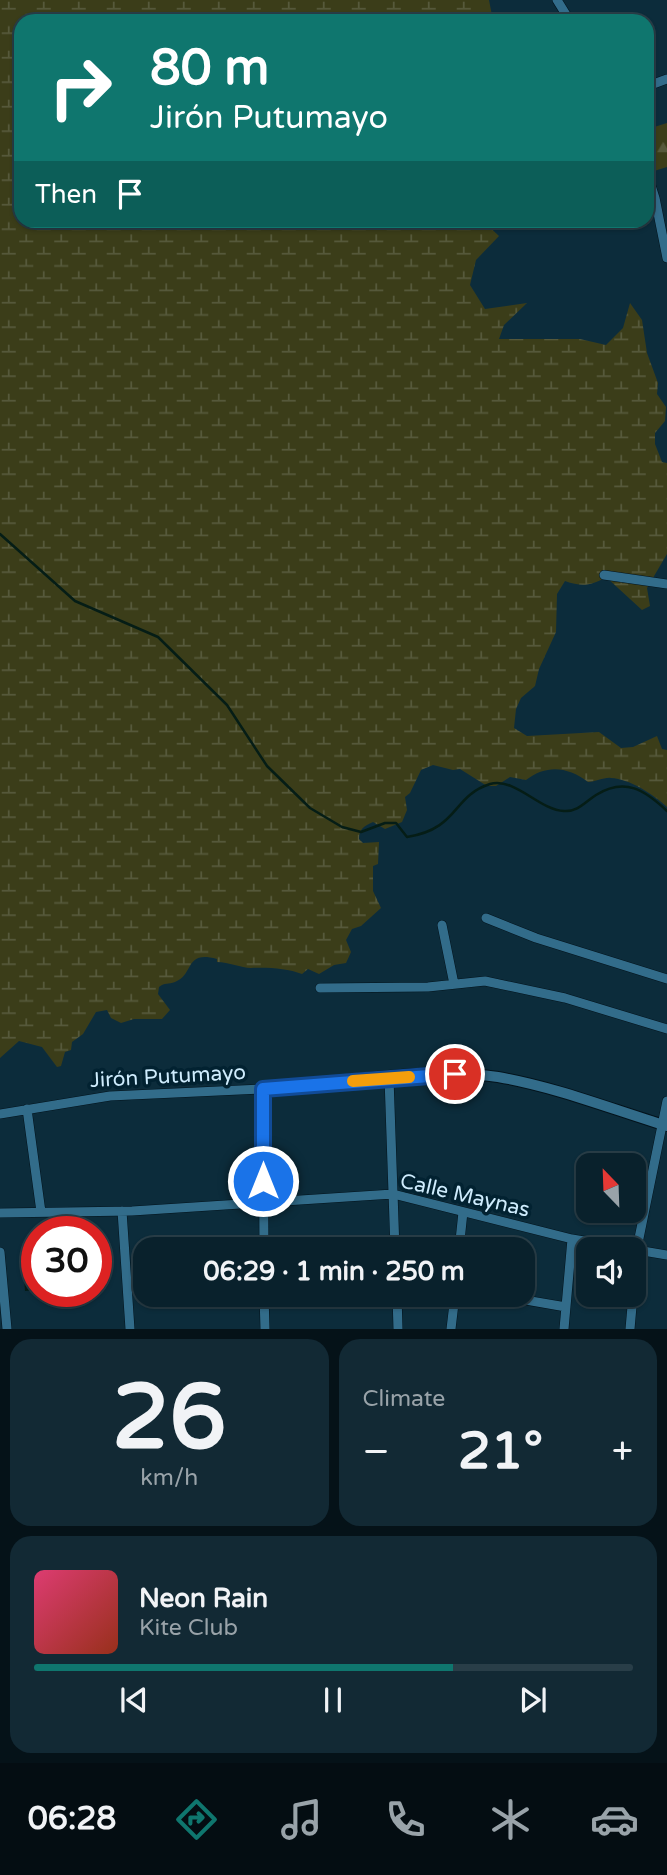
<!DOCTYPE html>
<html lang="en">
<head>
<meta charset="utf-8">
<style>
	body { margin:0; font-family:"Varela Round",sans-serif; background:#122934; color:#f1f3f6; height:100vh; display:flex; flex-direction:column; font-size:26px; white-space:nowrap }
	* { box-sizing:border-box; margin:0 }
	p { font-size:23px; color:#99a3a9 }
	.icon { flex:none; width:38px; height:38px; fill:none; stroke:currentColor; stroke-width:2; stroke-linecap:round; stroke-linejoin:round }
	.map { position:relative; height:1329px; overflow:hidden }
	.panel { display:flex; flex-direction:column; gap:10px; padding:10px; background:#051218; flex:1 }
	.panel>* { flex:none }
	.banner { position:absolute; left:14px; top:14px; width:640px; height:214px; border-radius:21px; box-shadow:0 2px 5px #0004,0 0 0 2px #293e48; background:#0f766e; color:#fff; overflow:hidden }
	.needle { width:46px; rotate:337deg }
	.buttons { position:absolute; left:576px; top:1153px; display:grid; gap:14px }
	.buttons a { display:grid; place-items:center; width:70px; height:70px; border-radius:14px; background:#09212c; box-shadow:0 2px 5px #0004,0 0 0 2px #293e48; font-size:35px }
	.speed { position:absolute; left:21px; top:1216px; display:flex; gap:14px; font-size:35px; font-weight:700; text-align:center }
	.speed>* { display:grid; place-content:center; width:91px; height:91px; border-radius:50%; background:#09212c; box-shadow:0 2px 5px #0004,0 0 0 2px #293e48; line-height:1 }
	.speed .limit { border:10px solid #d22; background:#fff; color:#111 }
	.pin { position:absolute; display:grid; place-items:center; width:60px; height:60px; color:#fff; margin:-30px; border:4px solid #fff; border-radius:50%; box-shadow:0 2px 7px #0007 }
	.me { position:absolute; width:77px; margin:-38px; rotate:0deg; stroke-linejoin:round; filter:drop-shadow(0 0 5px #0008) }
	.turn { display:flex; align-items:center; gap:24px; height:147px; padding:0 21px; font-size:32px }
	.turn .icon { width:91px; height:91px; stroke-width:2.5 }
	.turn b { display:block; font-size:49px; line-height:60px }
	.then { display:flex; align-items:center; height:66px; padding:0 21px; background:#0003; gap:14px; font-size:26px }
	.big { font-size:52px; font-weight:700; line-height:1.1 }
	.panel .widget { flex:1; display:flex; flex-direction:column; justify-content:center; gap:10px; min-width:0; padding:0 24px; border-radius:21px; background:#122934 }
	.panel .dial { align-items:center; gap:0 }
	.dial b { font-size:91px; line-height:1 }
	.song { display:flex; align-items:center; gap:21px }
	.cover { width:84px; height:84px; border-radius:10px; background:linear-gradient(135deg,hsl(340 70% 55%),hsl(10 70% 35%)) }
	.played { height:7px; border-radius:4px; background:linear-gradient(90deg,#0f766e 70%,#293e48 70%) }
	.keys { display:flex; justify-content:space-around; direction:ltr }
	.heat { display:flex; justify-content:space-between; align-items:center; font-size:38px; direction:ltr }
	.panel .tiles { flex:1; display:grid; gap:10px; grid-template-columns:1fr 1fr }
	.widget:last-child { grid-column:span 2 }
	.trip { position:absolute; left:133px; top:1237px; width:402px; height:70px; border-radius:21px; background:#09212c; box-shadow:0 2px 5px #0004,0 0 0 2px #293e48; font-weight:700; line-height:70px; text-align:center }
	.tab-bar { display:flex; height:112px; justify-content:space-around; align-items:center; background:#040d12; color:#99a3a9 }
	.tab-bar .icon { width:49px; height:49px }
	.tab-bar .current { color:#0f766e }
	.tab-bar b { font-size:32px; color:#f1f3f6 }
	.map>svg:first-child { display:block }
</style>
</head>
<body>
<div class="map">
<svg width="667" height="1329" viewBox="0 0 667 1329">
	<defs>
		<pattern id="forest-firs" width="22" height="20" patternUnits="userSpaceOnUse" patternTransform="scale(1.75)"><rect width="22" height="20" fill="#3b3d19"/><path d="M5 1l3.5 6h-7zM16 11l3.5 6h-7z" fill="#56593b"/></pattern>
		<pattern id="wetland-marsh" width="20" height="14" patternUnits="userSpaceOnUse" patternTransform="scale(1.75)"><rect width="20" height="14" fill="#3b3d19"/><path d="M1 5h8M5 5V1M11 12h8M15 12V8" fill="none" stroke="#56593b"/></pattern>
	</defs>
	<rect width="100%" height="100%" fill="#0c2c3b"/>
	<!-- forest -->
	<path fill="url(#forest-firs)" d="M667 123V167L654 171 648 158V129Z"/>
	<!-- wetland -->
	<path fill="url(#wetland-marsh)" d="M0 0H489L493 21H21V220L483 221 499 236 476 260 470 285 485 309 527 303 504 325 499 339H580L606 345 623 328 630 303 642 320 647 353 658 383 657 394 666 407 665 421 655 433V444L662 462 667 463V554L647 588 650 606 642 610 606 577C591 586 582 587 565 581L557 594 556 632 539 669 535 686 521 698 516 709 514 728 527 736 599 732 621 748 633 747 657 736 662 749 667 750V807C653 794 630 779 611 778 604 777 596 782 588 782 568 767 547 764 526 780L510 777 496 786H487L460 769 453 770 433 765 421 770 410 793 405 797 407 810 402 822 385 829 373 822C364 826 359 829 359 839L363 843 379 842 378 864 373 866V891L381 908 361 926 352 929 346 940 351 952 346 963 334 965 319 974 308 969 302 974C287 968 266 967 251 968 241 968 229 962 217 962V959C184 950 195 974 175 982 168 985 165 982 159 987L158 994 170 1010 162 1019H134L121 1023 111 1018 107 1010 96 1012 83 1034 72 1042 71 1050 65 1052 61 1066 57 1067 42 1047 19 1041 0 1058Z"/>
	<!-- water -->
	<path fill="#051d16" d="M37 1261V1290L25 1291 23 1262Z"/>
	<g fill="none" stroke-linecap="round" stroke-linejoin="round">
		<!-- stream -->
		<path stroke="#051d16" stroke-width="2.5" d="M0 534 75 601 158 637 227 705 267 766 310 808 342 827 361 832 385 823H396L407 837C459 829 452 796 490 784 515 777 539 810 564 811 578 812 585 802 596 795 625 777 645 790 667 811"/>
		<defs>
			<path id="minor" d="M557 0 570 21
				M648 86 667 79
				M648 176 655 198 667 258
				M604 575 667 584
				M486 918 536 938 667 979
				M442 925 454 984
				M320 988 428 987 485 981 565 998 667 1029
				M389 1078 395 1250
				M27 1109 41 1212
				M0 1114 110 1096 263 1089 264 1250
				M122 1211 130 1329
				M0 1213 132 1211 393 1194 572 1239 667 1255
				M459 1250 463 1212
				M0 1252 7 1329
				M634 1285 637 1248 667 1101
				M264 1295 265 1329
				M397 1295 398 1329
				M496 1295 566 1307
				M451 1329 455 1295
				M564 1329 572 1239
				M630 1329 633 1295"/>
			<path id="tertiary" d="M263 1089C335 1083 427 1066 498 1077 556 1087 611 1109 667 1126"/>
		</defs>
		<!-- minor casing -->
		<use href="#minor" stroke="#03131c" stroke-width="10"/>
		<!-- tertiary casing -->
		<use href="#tertiary" stroke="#03131c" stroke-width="12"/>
		<!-- minor -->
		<use href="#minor" stroke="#326c8a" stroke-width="9"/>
		<!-- tertiary -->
		<use href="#tertiary" stroke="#326c8a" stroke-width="10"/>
	</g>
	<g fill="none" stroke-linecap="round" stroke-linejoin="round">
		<defs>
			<path id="route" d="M263 1181V1089L455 1074"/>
		</defs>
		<!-- route casing -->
		<use href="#route" stroke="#114b97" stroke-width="18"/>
		<!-- route -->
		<use href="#route" stroke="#1a73e8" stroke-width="12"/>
		<!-- slow -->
		<path stroke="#f59e0b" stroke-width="12" d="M353 1081 409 1077"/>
	</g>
	<g text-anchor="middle" stroke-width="7" stroke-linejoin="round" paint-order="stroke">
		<!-- street labels -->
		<g font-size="21" fill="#cfecfd" stroke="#022231">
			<text transform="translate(168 1076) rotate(-3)" y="7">Jirón Putumayo</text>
			<text transform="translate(465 1195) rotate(13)" y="7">Calle Maynas</text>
		</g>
	</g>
</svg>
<div class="buttons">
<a><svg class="needle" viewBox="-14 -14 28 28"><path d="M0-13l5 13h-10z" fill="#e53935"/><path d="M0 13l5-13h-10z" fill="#99a3a9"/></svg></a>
<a><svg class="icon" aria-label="sound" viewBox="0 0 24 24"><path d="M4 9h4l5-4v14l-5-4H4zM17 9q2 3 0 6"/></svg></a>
</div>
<div class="speed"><div class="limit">30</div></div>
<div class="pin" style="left:455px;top:1074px;background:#d93025"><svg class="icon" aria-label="arrive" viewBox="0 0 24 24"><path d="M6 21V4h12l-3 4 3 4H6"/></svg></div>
<svg class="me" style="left:263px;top:1181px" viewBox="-20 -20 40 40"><circle r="17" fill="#1a73e8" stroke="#fff" stroke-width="3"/><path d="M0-11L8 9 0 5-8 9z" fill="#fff"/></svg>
<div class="trip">06:29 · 1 min · 250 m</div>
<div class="banner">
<div class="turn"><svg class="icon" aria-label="right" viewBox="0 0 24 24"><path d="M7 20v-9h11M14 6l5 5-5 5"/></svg><div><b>80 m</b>Jirón Putumayo</div></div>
<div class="then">Then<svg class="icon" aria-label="arrive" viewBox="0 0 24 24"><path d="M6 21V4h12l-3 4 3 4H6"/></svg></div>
</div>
</div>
<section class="panel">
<div class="tiles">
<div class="widget dial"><b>26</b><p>km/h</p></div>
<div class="widget"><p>Climate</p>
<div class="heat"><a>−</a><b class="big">21°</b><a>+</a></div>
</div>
<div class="widget">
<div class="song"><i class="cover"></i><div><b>Neon Rain</b><p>Kite Club</p></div></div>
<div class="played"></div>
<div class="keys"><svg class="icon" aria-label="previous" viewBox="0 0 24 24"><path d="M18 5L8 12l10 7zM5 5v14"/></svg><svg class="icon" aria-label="pause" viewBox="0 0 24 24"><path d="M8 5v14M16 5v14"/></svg><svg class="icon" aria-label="next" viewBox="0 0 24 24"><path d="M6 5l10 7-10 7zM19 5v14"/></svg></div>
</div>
</div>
</section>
<nav class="tab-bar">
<b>06:28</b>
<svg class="icon current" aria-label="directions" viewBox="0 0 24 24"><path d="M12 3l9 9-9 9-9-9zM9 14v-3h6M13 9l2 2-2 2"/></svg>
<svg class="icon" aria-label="music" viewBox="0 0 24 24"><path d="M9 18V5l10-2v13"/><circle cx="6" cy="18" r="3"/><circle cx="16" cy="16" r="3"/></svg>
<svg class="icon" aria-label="phone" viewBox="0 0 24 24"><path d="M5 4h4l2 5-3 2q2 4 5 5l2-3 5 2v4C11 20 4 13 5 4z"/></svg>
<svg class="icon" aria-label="climate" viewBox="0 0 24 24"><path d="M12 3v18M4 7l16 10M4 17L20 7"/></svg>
<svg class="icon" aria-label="car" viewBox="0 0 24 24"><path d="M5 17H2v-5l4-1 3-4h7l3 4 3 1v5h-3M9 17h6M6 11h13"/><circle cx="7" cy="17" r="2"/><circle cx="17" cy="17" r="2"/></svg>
</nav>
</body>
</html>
